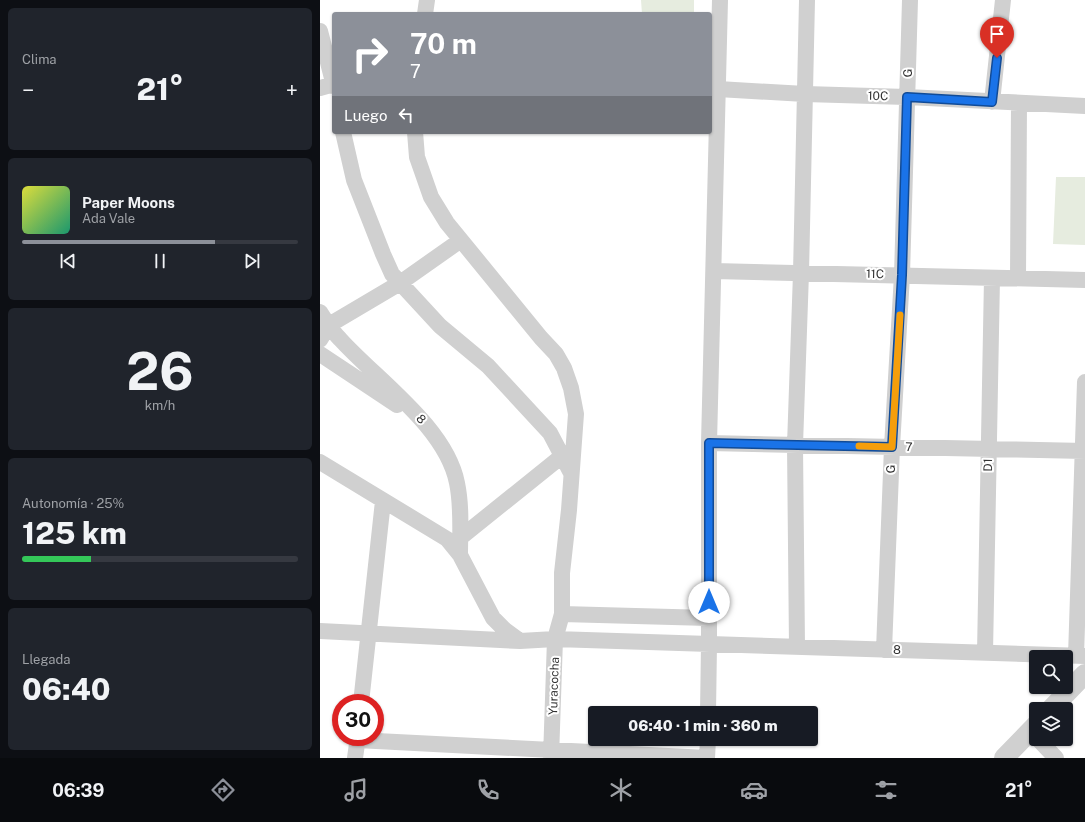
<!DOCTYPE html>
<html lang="es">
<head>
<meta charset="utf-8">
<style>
	body { margin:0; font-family:"Public Sans",sans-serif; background:#20242c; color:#f1f3f6; height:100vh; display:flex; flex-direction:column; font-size:15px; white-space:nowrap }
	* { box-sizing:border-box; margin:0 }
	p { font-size:13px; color:#9ea1a6 }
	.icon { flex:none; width:22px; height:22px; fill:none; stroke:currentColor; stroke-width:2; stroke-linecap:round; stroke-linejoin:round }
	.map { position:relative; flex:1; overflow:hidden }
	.details { display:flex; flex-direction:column; gap:8px; padding:8px; background:#0d0f14; width:320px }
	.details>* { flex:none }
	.banner { position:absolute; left:12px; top:12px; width:380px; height:122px; border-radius:4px; box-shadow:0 1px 3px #0004; background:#8c9099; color:#fff; overflow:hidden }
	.tools { position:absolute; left:709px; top:650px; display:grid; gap:8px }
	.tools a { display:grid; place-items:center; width:44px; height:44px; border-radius:4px; background:#171b24; box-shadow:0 1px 3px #0004; font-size:20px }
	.speed { position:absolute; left:12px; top:694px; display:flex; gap:8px; font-size:20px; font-weight:700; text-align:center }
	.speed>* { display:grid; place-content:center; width:52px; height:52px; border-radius:50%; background:#171b24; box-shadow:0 1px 3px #0004; line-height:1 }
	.speed .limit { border:6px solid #d22; background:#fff; color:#111 }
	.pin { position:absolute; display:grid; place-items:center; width:34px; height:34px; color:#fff; margin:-41px -17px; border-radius:50% 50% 50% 0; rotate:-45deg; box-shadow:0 0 4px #0007 }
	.pin .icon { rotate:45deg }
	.me { position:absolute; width:44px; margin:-22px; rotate:0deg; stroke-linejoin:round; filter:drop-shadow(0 0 3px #0008) }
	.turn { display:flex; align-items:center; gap:14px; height:84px; padding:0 12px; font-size:18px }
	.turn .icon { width:52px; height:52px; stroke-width:2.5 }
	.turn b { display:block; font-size:28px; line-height:34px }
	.then { display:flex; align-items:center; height:38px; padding:0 12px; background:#0003; gap:8px; font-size:15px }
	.big { font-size:30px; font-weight:800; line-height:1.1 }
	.details .tile { flex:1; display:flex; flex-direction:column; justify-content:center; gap:6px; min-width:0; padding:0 14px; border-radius:6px; background:#20242c }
	.details .dial { align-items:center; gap:0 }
	.dial b { font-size:52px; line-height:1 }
	.song { display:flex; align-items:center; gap:12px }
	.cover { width:48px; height:48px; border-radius:6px; background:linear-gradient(135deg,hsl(60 70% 55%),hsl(160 70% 35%)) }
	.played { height:4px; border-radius:2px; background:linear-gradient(90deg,#8c9099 70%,#363941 70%) }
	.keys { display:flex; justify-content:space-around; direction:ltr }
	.heat { display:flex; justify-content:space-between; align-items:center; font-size:22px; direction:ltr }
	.charge { height:6px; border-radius:3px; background:linear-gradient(90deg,#34c759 25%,#363941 0) }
	.trip { position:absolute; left:268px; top:706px; width:230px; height:40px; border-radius:4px; background:#171b24; box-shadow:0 1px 3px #0004; font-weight:800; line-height:40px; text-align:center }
	.dock { display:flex; height:64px; justify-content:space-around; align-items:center; background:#090b0e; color:#9ea1a6 }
	.dock .icon { width:28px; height:28px }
	.dock .on { color:#8c9099 }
	.dock b { font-size:18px; color:#f1f3f6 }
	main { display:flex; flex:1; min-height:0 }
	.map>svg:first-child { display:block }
</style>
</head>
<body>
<main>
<section class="details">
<div class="tile"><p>Clima</p>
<div class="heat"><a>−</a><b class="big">21°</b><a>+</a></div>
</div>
<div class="tile">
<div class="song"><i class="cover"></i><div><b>Paper Moons</b><p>Ada Vale</p></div></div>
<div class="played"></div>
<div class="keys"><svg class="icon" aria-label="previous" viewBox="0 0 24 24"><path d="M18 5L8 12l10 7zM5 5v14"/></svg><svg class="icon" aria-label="pause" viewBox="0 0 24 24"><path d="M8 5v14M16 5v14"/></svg><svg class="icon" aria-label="next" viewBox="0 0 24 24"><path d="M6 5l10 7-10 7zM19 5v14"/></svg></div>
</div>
<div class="tile dial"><b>26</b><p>km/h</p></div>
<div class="tile"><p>Autonomía · 25%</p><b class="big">125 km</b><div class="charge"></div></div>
<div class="tile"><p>Llegada</p><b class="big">06:40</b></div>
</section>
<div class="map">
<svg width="765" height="758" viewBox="0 0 765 758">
	<rect width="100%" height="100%" fill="#fff"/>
	<!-- green -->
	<path fill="#e6ecdf" d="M321 0H374V14H322Z
		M736 177H765V245L733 244Z"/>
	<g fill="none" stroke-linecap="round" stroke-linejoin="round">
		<!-- minor -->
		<path stroke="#d0d0d0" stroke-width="16" d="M105 14 107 0
			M0 31 14 86
			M0 88 14 84
			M398 89 485 94 587 97 765 106
			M672 102 683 0
			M23 132 34 180 63 254 72 274 120 326 168 366 230 433 251 473
			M95 132 97 157 111 197 127 223 221 338 236 354 244 368 251 388 256 414 249 510 242 573V614L235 639 231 758
			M394 271 765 280
			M698 278 699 103
			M0 312C6 321 12 331 20 339 57 380 126 427 137 483 142 507 140 531 140 555
			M0 340 9 325 80 283 141 240
			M0 354 77 405
			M389 443 765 451
			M0 462 127 539 140 555 173 618 185 630 200 641
			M140 538 242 456
			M242 614 389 618
			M0 631 200 641 235 639 765 656
			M477 647 475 445 481 273 487 0
			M564 650 572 447 582 275 590 0
			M665 653 672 278
			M756 656 765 382
			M41 703 63 501
			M388 713 389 644V443L400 0
			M718 739 736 758
			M37 740 387 758
			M35 758 38 737
			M387 758 388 739"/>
		<!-- tertiary -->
		<path stroke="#d0d0d0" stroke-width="20" d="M731 709 765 674
			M684 758 716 725"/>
	</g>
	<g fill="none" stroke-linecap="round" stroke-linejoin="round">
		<defs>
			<path id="route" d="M389 602V443L572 447 582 275 587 97 672 102 677 58"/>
		</defs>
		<!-- route casing -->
		<use href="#route" stroke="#114b97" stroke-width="10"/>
		<!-- route -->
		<use href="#route" stroke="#1a73e8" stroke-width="7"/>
		<!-- slow -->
		<path stroke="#f59e0b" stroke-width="7" d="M539 446 572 447 580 315"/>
	</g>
	<g text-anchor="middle" stroke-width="4" stroke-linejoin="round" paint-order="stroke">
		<!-- street labels -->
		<g font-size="12" fill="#333" stroke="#fff">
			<text transform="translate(588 73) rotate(-88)" y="4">G</text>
			<text transform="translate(558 96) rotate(1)" y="4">10C</text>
			<text transform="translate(555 274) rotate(1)" y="4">11C</text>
			<text transform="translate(101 419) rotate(47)" y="4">8</text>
			<text transform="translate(589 447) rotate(1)" y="4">7</text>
			<text transform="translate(668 465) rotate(-89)" y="4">D1</text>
			<text transform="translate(571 469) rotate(-88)" y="4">G</text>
			<text transform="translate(577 650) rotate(2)" y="4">8</text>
			<text transform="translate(234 686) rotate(-88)" y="4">Yuracocha</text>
		</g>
	</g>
</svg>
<div class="tools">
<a><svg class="icon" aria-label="search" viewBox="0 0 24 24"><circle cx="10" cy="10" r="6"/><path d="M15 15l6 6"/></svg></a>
<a><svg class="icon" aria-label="layers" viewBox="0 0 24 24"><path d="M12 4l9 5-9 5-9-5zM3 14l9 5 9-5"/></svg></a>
</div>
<div class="speed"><div class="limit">30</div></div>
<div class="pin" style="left:677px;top:58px;background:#d93025"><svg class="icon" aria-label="arrive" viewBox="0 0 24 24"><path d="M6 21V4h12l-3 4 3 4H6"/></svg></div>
<svg class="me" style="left:389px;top:602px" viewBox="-20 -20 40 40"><circle r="19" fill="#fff"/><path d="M0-13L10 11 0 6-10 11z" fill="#1a73e8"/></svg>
<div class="trip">06:40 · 1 min · 360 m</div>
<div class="banner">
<div class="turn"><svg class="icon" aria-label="right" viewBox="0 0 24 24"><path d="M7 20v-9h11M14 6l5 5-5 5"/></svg><div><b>70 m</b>7</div></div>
<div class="then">Luego<svg class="icon" aria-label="left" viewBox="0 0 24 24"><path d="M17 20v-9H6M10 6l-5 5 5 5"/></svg></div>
</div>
</div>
</main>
<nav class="dock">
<b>06:39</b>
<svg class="icon on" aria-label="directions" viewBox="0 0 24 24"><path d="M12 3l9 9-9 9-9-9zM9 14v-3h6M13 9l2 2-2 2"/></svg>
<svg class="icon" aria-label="music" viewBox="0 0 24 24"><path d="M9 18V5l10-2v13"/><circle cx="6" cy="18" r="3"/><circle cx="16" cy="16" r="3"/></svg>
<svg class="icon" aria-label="phone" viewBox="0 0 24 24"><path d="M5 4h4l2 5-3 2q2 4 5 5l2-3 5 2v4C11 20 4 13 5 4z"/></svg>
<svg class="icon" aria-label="climate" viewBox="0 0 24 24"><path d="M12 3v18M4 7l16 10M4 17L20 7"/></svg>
<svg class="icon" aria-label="car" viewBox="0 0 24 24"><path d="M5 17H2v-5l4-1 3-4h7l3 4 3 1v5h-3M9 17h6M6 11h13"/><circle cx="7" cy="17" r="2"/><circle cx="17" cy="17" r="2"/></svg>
<svg class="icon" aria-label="filters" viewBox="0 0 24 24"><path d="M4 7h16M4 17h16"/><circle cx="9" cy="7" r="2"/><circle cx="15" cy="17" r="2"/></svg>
<b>21°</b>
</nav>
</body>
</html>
